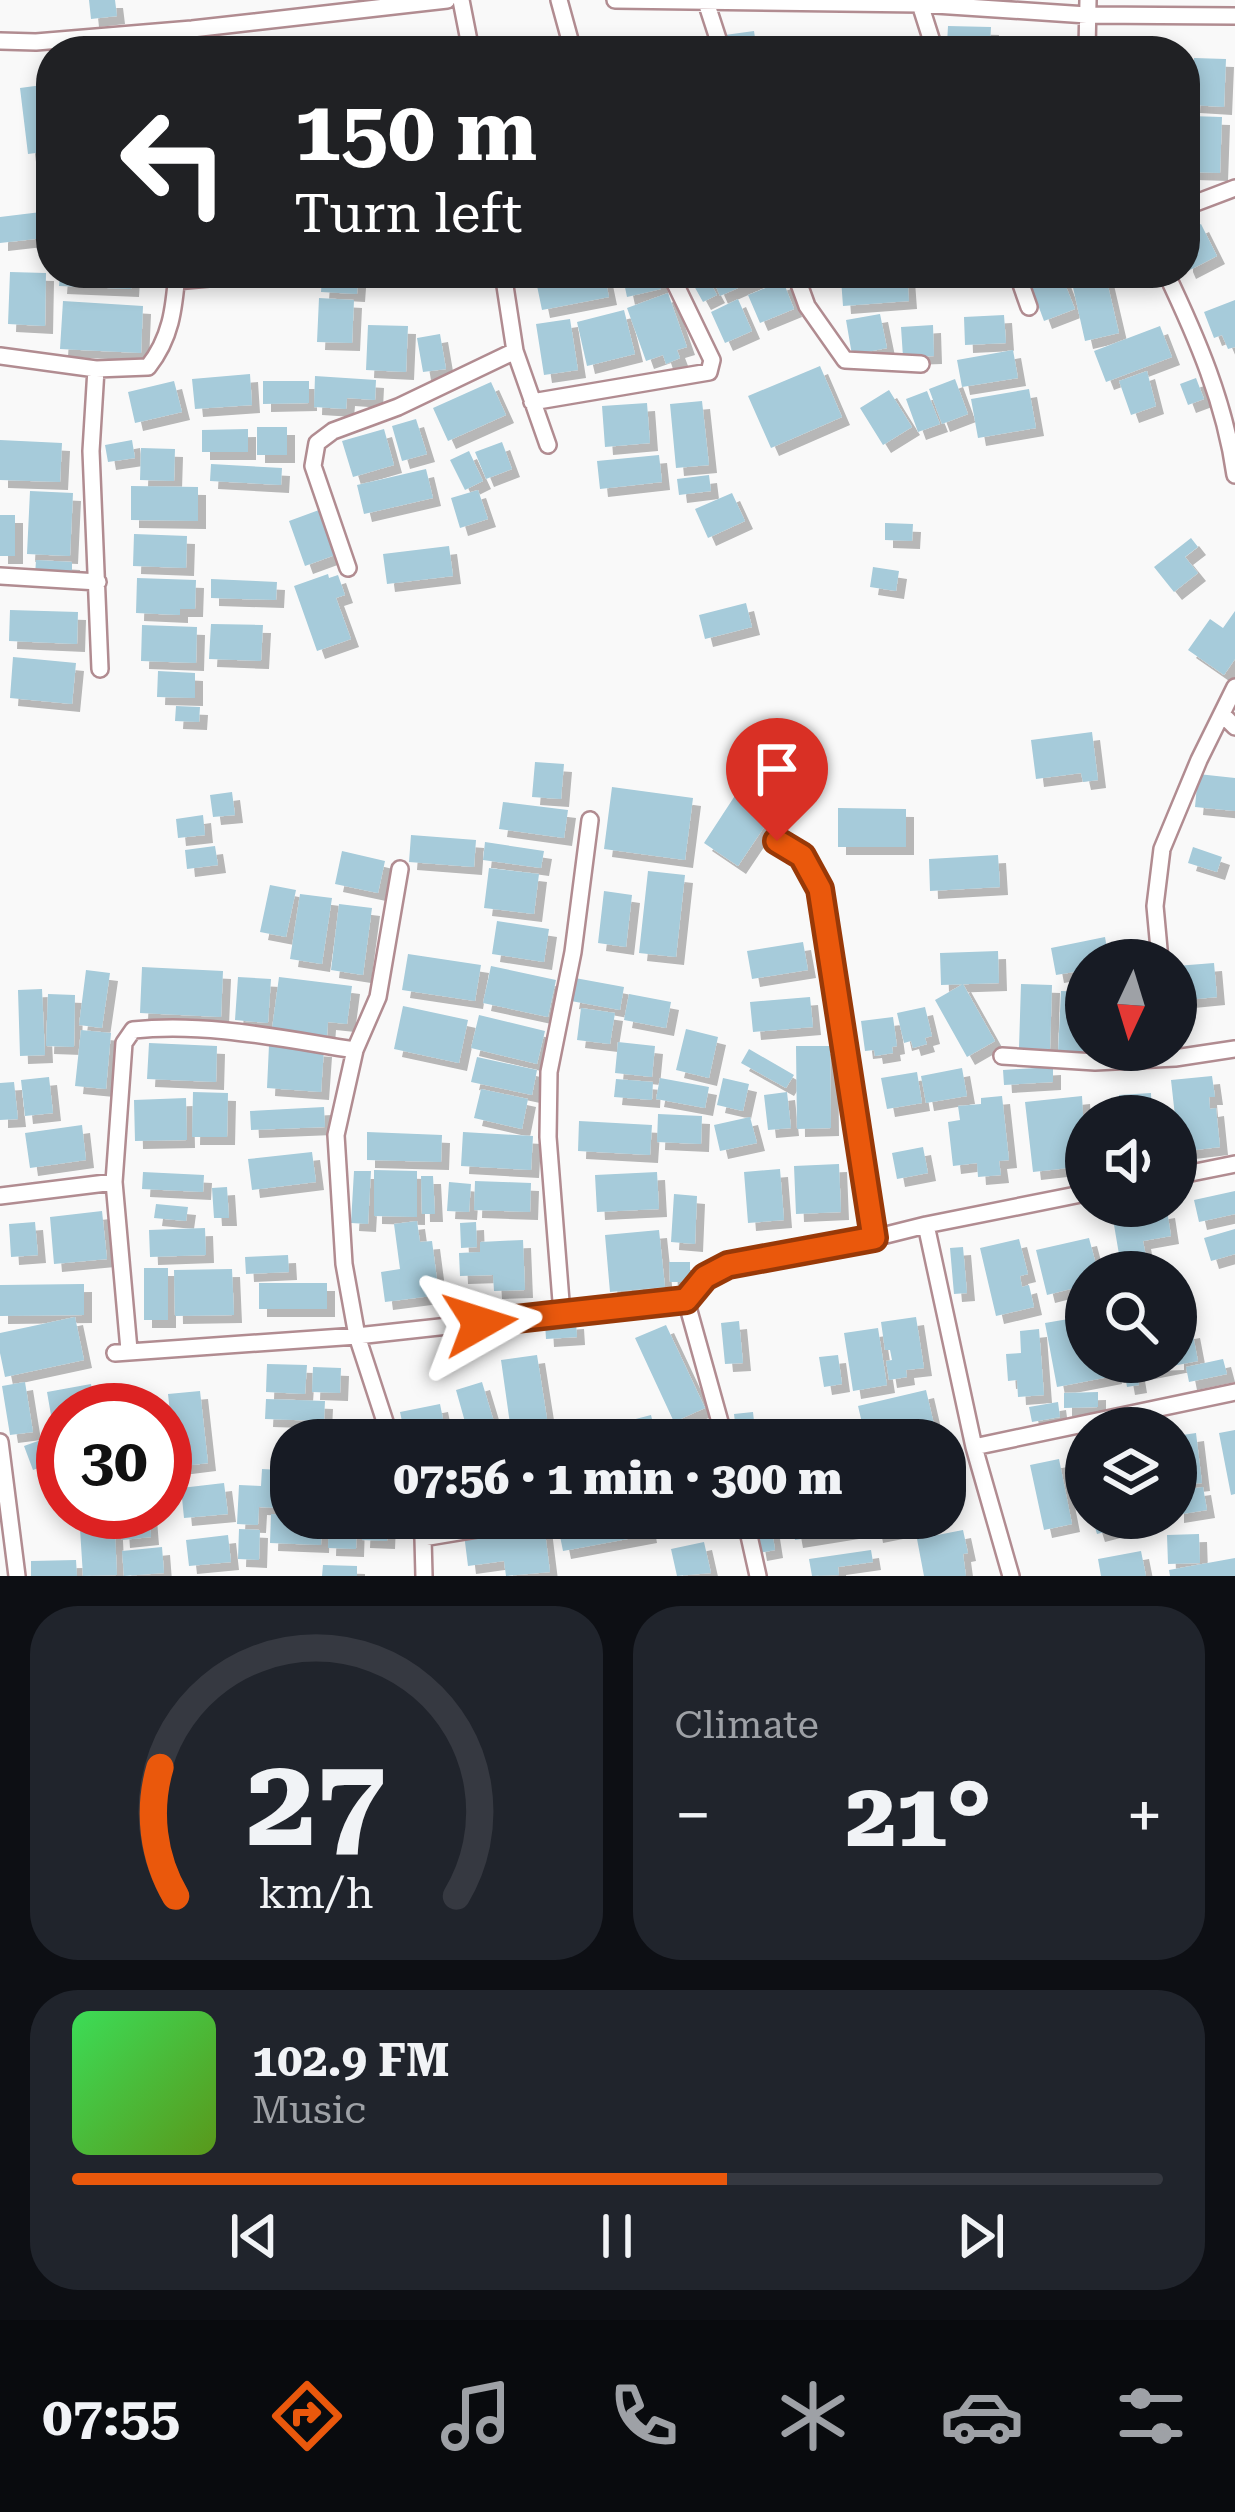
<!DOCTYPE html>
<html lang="en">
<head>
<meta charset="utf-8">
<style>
	body { margin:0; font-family:"Roboto Serif",serif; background:#20242c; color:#f1f3f6; height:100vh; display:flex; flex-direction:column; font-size:45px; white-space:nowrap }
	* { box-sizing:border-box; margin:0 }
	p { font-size:39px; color:#9ea1a6 }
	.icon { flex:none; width:66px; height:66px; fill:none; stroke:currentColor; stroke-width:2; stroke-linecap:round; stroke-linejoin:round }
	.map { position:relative; height:1576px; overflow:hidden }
	.side { display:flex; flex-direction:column; gap:30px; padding:30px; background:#0d0f14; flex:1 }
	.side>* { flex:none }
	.top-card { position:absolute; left:36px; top:36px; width:1164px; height:252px; border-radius:48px; box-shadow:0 6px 18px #0003; background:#202124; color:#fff; overflow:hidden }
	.needle { width:78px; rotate:184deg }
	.buttons { position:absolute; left:1065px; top:939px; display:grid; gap:24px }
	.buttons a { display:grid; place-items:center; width:132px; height:132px; border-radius:50%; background:#171b24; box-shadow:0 6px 18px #0003; font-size:60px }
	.speed { position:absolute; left:36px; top:1383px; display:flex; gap:24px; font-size:60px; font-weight:700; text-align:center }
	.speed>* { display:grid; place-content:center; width:156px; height:156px; border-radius:50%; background:#171b24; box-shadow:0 6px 18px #0003; line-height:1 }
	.speed .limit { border:18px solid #d22; background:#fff; color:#111 }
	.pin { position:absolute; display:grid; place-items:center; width:102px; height:102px; color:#fff; margin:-123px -51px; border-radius:50% 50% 50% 0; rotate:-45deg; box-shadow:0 0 12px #0007 }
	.pin .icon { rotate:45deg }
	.me { position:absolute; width:132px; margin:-66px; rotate:84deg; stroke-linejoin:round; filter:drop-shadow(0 0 9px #0008) }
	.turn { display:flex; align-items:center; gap:42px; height:252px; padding:0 60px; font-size:54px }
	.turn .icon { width:156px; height:156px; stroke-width:2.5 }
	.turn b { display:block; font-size:84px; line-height:102px }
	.big { font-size:90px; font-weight:800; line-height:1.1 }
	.side .widget { flex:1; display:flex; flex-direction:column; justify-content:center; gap:18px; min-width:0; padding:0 42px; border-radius:48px; background:#20242c }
	.side .dial { align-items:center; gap:0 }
	.dial svg { height:312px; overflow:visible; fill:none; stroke:#363941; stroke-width:7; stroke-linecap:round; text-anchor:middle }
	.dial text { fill:#f1f3f6; stroke:none }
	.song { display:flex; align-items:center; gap:36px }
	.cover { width:144px; height:144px; border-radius:18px; background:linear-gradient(135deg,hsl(130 70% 55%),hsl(90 70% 35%)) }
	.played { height:12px; border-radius:6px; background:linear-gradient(90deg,#ea580c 60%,#363941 60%) }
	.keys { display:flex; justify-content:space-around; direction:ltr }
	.heat { display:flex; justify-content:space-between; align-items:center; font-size:66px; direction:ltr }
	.side .tiles { flex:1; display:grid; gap:30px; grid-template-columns:1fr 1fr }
	.widget:last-child { grid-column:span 2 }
	.trip { position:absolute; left:270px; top:1419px; width:696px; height:120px; border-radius:48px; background:#171b24; box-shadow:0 6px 18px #0003; font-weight:800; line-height:120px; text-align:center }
	.dock { display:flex; height:192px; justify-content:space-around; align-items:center; background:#090b0e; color:#9ea1a6 }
	.dock .icon { width:84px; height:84px }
	.dock .active { color:#ea580c }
	.dock b { font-size:54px; color:#f1f3f6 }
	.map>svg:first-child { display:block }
</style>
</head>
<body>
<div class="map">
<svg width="1235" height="1576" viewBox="0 0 1235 1576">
	<defs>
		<filter id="shadow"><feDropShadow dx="8" dy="8" stdDeviation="0" flood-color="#0004"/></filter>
	</defs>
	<rect width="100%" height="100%" fill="#f9f9f9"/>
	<!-- building -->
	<path fill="#a6cbda" filter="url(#shadow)" d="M89 0H115L117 16 91 19Z
		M948 26 991 27 990 45 947 44Z
		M754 31 757 51H727L725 35Z
		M1194 58 1226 59 1224 107 1192 105Z
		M50 84 51 151 28 154 20 88Z
		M1190 116 1222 117 1220 173 1189 172Z
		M41 212 44 238 0 243V217Z
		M1201 224 1217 256 1188 271 1185 264V232Z
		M10 272 46 273 45 326 8 324Z
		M60 273H132L131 289 59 286Z
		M580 273H604L609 297 542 310 536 281Z
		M622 273H658L661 289 627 297Z
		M693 273H705L717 295 703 302 688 275Z
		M710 273H772L720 296Z
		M1105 273 1119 333 1085 341 1070 274Z
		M907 274 909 301 843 306 841 279Z
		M1061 274 1075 309 1044 321 1031 286Z
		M322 278 358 280 357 294 321 292Z
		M783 281 794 309 760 323 748 295Z
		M668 293 687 347 677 350 680 358 666 364 663 355 646 361 627 308Z
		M319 298 354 300 352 343 317 342Z
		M738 299 752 331 725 343 711 312Z
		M1235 300V347L1228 349 1222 335 1214 338 1204 312Z
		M63 301 143 306 141 353 60 349Z
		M624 310 635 354 587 366 577 322Z
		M880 314 887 348 852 355 846 320Z
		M1004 315 1006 343 965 345 964 317Z
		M570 319 578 370 544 375 536 324Z
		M368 325 408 326 406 372 366 370Z
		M933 325 934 356 903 357 901 327Z
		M1160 326 1172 357 1106 382 1094 351Z
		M440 334 446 369 423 372 417 338Z
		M1013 350 1018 378 962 387 957 360Z
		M820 366 842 417 771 448 748 396Z
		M1147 371 1156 406 1131 415 1119 381Z
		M250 374 252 405 195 409 192 379Z
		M315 376 376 380 375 400 347 398 346 409 314 407Z
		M1196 378 1204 399 1188 405 1180 384Z
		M955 379 968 414 942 424 929 389Z
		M174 381 182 412 135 423 128 392Z
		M263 381H309V403L263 404Z
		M491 382 506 415 448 441 433 408Z
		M1029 389 1036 428 978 438 971 399Z
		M889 390 912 427 883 445 860 408Z
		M927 391 940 424 918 432 906 399Z
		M702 401 709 465 676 468 670 404Z
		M647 403 650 443 605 447 602 406Z
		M416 419 427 454 402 461 392 426Z
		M257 427H287V455H257Z
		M248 429V452H202V430Z
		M384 429 394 465 353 477 342 441Z
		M0 440 62 443 60 482 0 480Z
		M132 440 135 458 108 462 105 445Z
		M502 442 512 469 486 479 475 452Z
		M141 448 175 449 174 481 140 480Z
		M469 451 483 481 465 490 450 460Z
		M659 455 662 482 600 489 597 461Z
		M211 464 282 468 281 485 210 481Z
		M426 469 433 498 364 514 357 485Z
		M709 475 711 491 679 495 677 479Z
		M131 486 198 487V521L131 520Z
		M478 490 488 519 460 528 451 498Z
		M30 491 73 493 70 556 27 554Z
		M732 493 745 521 708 538 695 509Z
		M319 510 335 555 305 566 289 521Z
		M0 515H15V556H0Z
		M885 523 913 524 912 541 885 540Z
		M134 534 187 536 186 568 133 566Z
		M1191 538 1198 547 1185 557 1198 573 1174 592 1154 567Z
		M449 546 453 576 387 584 383 554Z
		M36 560 72 562V578L35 576Z
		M873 567 899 571 896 591 870 587Z
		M328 574 329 578 338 575 345 595 336 598 351 639 317 651 294 586Z
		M137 578 196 580 195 609H180V615L136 613Z
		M211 579 277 582 276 600 211 598Z
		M746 603 752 627 705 639 699 615Z
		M10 610 78 612 77 644 9 641Z
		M1235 611V659L1224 675 1188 650 1210 619 1223 628Z
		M211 624 263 625 261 661 209 659Z
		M142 625 197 627 196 663 141 661Z
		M13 657 76 663 72 704 10 698Z
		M158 671 195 673V698L157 697Z
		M176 706 200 707 199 722 175 721Z
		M1092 732 1098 780 1083 782 1081 773 1036 779 1031 740Z
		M535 762 564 764 561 799 532 797Z
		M1198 774 1235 778V811L1195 807Z
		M612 787 693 798 685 860 604 849Z
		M738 791 773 814 738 866 704 843Z
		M232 792 235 815 213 817 210 795Z
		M503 802 568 810 564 838 499 829Z
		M838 808 906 809V847H838Z
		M203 815 205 835 178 838 176 819Z
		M411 835 476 840 474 867 409 862Z
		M485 842 544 851 541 868 483 860Z
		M215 846 218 865 187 869 185 850Z
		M1193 847 1222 857 1217 872 1188 863Z
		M342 851 385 861 378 893 335 884Z
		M998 855 1000 887 930 891 929 859Z
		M489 868 539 874 534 914 484 908Z
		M648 871 685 875 676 957 639 953Z
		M270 885 296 890 286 937 260 932Z
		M604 891 632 895 626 947 598 943Z
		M300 894 332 898 322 964 290 959Z
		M339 904 372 908 363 975 331 970Z
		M497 921 549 929 544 962 492 954Z
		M1105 937 1109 960H1086V970L1056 975 1051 948Z
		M803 942 808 970 752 979 747 951Z
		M998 951 999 983 941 985 940 953Z
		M408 954 481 965 475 1001 402 990Z
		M1214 963 1217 997 1176 1001V966Z
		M491 966 556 980 548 1017 483 1003Z
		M142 967 223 971 221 1017 140 1013Z
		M86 970 110 973 102 1028 79 1025Z
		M238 977 271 979 268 1023 235 1020Z
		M279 977 352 986 347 1024 328 1022 327 1036 272 1029Z
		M575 978 624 987 620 1010 571 1001Z
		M963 984 995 1041 967 1057 935 1000Z
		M1021 984 1052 985 1050 1049 1019 1048Z
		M42 989 45 1055 20 1056 18 990Z
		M1061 991 1086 992 1085 1054 1058 1053Z
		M48 994 75 995 74 1047 46 1046Z
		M629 994 671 1002 666 1028 624 1020Z
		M810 997 813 1027 753 1032 750 1002Z
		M403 1006 468 1020 459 1063 394 1049Z
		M925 1007 932 1036 925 1038 927 1044 913 1048 911 1041 904 1043 897 1013Z
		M581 1008 615 1013 610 1044 577 1040Z
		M479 1015 545 1031 537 1064 471 1048Z
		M893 1017 897 1046 892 1047 893 1053 875 1056 874 1050 865 1051 861 1021Z
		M686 1029 718 1037 709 1078 676 1070Z
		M81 1030 111 1033 106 1089 75 1086Z
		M618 1042 655 1046 652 1077 615 1073Z
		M149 1043 217 1046 216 1082 147 1079Z
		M269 1045 324 1049 321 1092 267 1088Z
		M796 1046H830L831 1128 797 1129Z
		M749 1049 794 1075 786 1088 741 1063Z
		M477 1057 537 1070 532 1095 471 1082Z
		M1053 1067V1082L1004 1085 1003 1070Z
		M962 1068 967 1096 926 1103 921 1076Z
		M917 1072 922 1103 887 1109 881 1078Z
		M1212 1076 1215 1097H1209L1210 1109 1216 1108 1220 1147 1179 1152 1171 1080Z
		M49 1077 53 1113 25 1116 21 1080Z
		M660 1078 709 1087 705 1108 656 1099Z
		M723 1078 749 1084 743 1111 717 1105Z
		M616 1079 653 1082 652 1100 614 1097Z
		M14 1082 18 1119 0 1120V1083Z
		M481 1089 528 1099 522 1129 474 1118Z
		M193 1092 228 1093 227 1137H192Z
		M787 1092 791 1128 768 1130 764 1095Z
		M1151 1093 1152 1116H1120L1119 1095Z
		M1002 1096 1009 1160 999 1161 1001 1175 978 1177 977 1163 953 1166 948 1122 960 1120 958 1106 981 1104V1098Z
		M1082 1096 1086 1166 1033 1172 1025 1102Z
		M186 1098 187 1140 135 1141 134 1100Z
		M324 1107 325 1127 251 1130 250 1111Z
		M658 1114 702 1116 701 1144 657 1142Z
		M750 1117 757 1143 720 1151 714 1125Z
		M579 1121 652 1125 650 1155 578 1151Z
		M82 1125 86 1160 30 1168 25 1133Z
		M367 1132 442 1135 441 1162 367 1160Z
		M463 1132 533 1136 531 1170 461 1166Z
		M923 1147 928 1173 897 1179 892 1153Z
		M312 1152 316 1182 252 1190 248 1159Z
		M839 1164 841 1212 796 1214 794 1166Z
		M780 1169 784 1220 748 1223 744 1172Z
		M374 1170 417 1171V1217L374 1216Z
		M354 1171H371L368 1224 351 1223Z
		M143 1172 204 1175 203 1192 142 1189Z
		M657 1172 659 1209 597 1212 595 1175Z
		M421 1176H433L435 1214H422Z
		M475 1181 531 1183 530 1212 474 1210Z
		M449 1182 471 1184 469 1212 447 1211Z
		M227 1187 229 1218H214L212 1188Z
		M1235 1191V1214L1199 1222 1194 1200Z
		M674 1194 697 1196 695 1244 671 1242Z
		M156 1204 188 1207 186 1221 154 1218Z
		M1167 1210 1171 1236 1143 1241 1149 1272H1122L1113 1219Z
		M102 1211 107 1259 54 1264 50 1217Z
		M417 1221 420 1242 432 1241 439 1295 385 1302 381 1272 400 1269 394 1224Z
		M35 1222 38 1255 11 1257 9 1224Z
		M476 1222 477 1247 461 1248 460 1223Z
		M205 1228 206 1255 150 1257 149 1230Z
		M1235 1229V1254L1211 1261 1204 1238Z
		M659 1230 665 1287 610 1292 605 1235Z
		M1089 1238 1098 1272H1086V1285L1047 1295 1036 1250Z
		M1019 1239 1028 1274 1020 1276 1022 1287 1029 1285 1034 1307 996 1316 980 1248Z
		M523 1240 525 1290 494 1291 493 1275 460 1276 459 1253 480 1252V1242Z
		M963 1247 967 1293 954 1294 950 1248Z
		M288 1255 289 1272 246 1274 245 1257Z
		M669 1262H690V1282H670Z
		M144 1268H168V1320H144Z
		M232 1269 234 1315 175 1316 174 1270Z
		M259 1283H327V1309H259Z
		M84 1284V1315L0 1316V1285Z
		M1086 1316V1362H1111L1114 1376 1057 1387 1045 1323Z
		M75 1317 84 1360 5 1377 0 1353V1333Z
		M916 1317 924 1368 906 1370 907 1377 889 1380 886 1361 892 1360 890 1350H885L881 1322Z
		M576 1321 577 1337 546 1339 545 1323Z
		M739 1321 743 1363 725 1364 721 1323Z
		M666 1325 705 1408 674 1422 635 1338Z
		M878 1328 887 1385 853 1391 844 1333Z
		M1039 1329 1044 1395 1018 1397 1017 1380 1008 1381 1006 1354 1021 1353 1020 1331Z
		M1192 1330 1198 1361 1137 1373 1139 1385 1127 1387 1123 1364 1176 1362V1333Z
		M537 1355 548 1425 511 1431 501 1360Z
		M838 1355 842 1384 824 1387 819 1357Z
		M1223 1359 1227 1374 1189 1382 1186 1367Z
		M267 1364 307 1365 305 1394 266 1392Z
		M313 1367 341 1368 340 1393 312 1392Z
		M25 1382 33 1432 10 1435 2 1386Z
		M482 1382 494 1422 467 1429 456 1390Z
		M91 1384 95 1408 63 1410V1413L51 1415 47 1392Z
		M926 1390 936 1433 907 1440H866L858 1406Z
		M200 1391 208 1463 176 1467 168 1394Z
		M1098 1392V1407L1064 1408V1393Z
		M266 1399 325 1401 324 1421 265 1419Z
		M1058 1402 1060 1417 1032 1422 1029 1407Z
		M440 1404 446 1434 406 1440 400 1412Z
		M753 1412 756 1440H737L734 1414Z
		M651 1415 657 1440H633L628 1421Z
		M701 1423 707 1440H674L671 1432Z
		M1235 1430V1494L1231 1495 1219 1433Z
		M63 1432V1459L33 1470 24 1446Z
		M1196 1433 1202 1483 1176 1486V1436Z
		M1059 1459 1072 1524 1044 1530 1030 1465Z
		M262 1469 280 1470 279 1508 259 1507 258 1525 237 1524 239 1485 261 1486Z
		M224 1483 228 1514 184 1518 181 1488Z
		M1203 1487 1207 1510 1176 1515V1491Z
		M287 1502H291V1518H322L321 1545 270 1543 271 1514 287 1515Z
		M91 1512H114L117 1575 83 1576 79 1513Z
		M120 1512H149L151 1537 122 1540Z
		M329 1518H357L356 1549 328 1548Z
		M363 1518H388L387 1541 362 1540Z
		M572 1518H646L649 1535 563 1551 557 1521Z
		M753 1518H770L775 1550 759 1553Z
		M791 1518H849L851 1531 795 1540Z
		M872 1518H898L900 1530 875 1535Z
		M1092 1518H1126L1128 1526 1097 1534Z
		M544 1524 550 1572 506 1576 504 1561 468 1566 464 1534Z
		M239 1529 260 1530 259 1560 238 1559Z
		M963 1530 968 1553 963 1554 966 1576H924L917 1539Z
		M1199 1534 1200 1563 1168 1564 1167 1535Z
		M228 1535 231 1562 189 1566 186 1540Z
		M704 1542 711 1573 677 1576 671 1549Z
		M162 1547 164 1573 124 1576 122 1551Z
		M871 1550 873 1562 838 1567 839 1575 812 1576 809 1559Z
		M1141 1551 1146 1576H1101L1098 1559Z
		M1235 1558V1576H1170L1169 1570Z
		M76 1560 77 1576H31V1561Z
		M323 1565 357 1566V1576H322Z"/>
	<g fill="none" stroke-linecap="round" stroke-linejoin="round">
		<defs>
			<path id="minor" d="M461 0 471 51
				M559 0 573 51
				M615 0 920 4 1087 15 1235 16
				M706 2 722 51
				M920 4 935 51
				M0 41 36 42 192 29 447 0
				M191 51 192 29
				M1087 51 1088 0
				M1185 207 1235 188
				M503 273 515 351 548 445
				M795 273 807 306 845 360 921 364
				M1017 273 1029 307
				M1166 273C1197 338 1225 403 1235 475
				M176 281 264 273
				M0 356 96 369 148 367C171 338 174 309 177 273
				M96 369 91 451 100 669
				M532 402 709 372 712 360 670 273
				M348 568 313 466 317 443 333 431 398 407 515 351
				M0 576 98 582
				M1222 714 1235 727
				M777 840 803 856 821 889 874 1238
				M1160 960 1155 906 1162 849 1199 760 1235 687
				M1002 1056 1095 1062 1175 1058 1235 1049
				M1176 1176 1235 1164
				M0 1196 114 1182
				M686 1300 725 1440
				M562 1314 548 1137 549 1072 573 952 590 820
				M129 1350 114 1182 124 1043 133 1030C206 1022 283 1039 355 1050
				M115 1353 357 1336 686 1300 705 1277 728 1265 874 1238 926 1225
				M391 1440 357 1336 344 1264 336 1135 355 1050 378 997 400 869
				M0 1442 17 1576
				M974 1447 1235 1392
				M416 1518 423 1538 424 1576
				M745 1518 758 1576
				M423 1538 543 1518
				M1011 1576 974 1447 926 1225 1086 1193"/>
		</defs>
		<!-- minor casing -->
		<use href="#minor" stroke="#b18c91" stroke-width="20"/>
		<!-- minor -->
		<use href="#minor" stroke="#fff" stroke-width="15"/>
	</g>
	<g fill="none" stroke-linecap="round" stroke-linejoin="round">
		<defs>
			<path id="route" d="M480 1323 686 1300 705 1277 728 1265 874 1238 820 889 802 856 777 841"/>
		</defs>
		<!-- route casing -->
		<use href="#route" stroke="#983908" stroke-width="30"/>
		<!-- route -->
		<use href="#route" stroke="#ea580c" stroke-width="21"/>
	</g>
</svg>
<div class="buttons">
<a><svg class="needle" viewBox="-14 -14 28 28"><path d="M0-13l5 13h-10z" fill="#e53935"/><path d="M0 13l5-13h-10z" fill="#9ea1a6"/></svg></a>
<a><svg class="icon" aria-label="sound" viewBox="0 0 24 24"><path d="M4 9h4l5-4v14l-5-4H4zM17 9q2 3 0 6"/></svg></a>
<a><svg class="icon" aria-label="search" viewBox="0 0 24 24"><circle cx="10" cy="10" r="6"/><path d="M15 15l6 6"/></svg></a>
<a><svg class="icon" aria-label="layers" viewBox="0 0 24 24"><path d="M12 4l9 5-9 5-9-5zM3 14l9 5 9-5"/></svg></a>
</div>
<div class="speed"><div class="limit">30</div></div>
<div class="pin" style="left:777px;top:841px;background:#d93025"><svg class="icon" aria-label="arrive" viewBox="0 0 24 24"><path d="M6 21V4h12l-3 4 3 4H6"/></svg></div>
<svg class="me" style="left:480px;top:1323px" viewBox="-20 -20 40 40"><path d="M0-17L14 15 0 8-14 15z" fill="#ea580c" stroke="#fff" stroke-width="4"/></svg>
<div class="trip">07:56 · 1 min · 300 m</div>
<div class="top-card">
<div class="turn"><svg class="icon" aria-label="left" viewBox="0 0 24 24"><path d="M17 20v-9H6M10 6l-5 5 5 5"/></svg><div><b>150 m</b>Turn left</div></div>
</div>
</div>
<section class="side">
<div class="tiles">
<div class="widget dial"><svg viewBox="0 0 100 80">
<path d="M14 69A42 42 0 1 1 86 69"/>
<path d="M14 69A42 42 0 0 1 10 36" stroke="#ea580c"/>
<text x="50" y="56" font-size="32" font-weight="700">27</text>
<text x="50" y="72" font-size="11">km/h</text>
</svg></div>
<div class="widget"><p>Climate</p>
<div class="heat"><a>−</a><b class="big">21°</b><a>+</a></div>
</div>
<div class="widget">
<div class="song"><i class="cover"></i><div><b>102.9 FM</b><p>Music</p></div></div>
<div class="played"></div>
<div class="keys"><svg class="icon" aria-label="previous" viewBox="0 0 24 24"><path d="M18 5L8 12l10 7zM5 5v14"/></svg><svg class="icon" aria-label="pause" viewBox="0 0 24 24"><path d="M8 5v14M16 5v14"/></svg><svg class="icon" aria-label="next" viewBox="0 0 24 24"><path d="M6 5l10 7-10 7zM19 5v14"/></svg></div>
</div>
</div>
</section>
<nav class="dock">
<b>07:55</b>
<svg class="icon active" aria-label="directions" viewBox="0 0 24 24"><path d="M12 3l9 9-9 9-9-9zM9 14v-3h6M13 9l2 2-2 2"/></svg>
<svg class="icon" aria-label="music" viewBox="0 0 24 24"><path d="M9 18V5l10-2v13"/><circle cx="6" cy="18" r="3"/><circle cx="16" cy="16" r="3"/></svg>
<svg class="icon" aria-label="phone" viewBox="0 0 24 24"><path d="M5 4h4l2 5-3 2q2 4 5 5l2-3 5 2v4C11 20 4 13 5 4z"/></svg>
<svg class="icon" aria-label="climate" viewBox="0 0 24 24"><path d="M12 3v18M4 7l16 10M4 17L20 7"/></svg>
<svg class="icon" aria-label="car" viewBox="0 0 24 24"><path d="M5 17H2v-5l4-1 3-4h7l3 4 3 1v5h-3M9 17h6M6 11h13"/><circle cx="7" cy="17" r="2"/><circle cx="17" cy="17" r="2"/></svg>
<svg class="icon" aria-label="filters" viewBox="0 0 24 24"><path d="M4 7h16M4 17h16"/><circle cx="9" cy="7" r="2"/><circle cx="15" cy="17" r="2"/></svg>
</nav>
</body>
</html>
